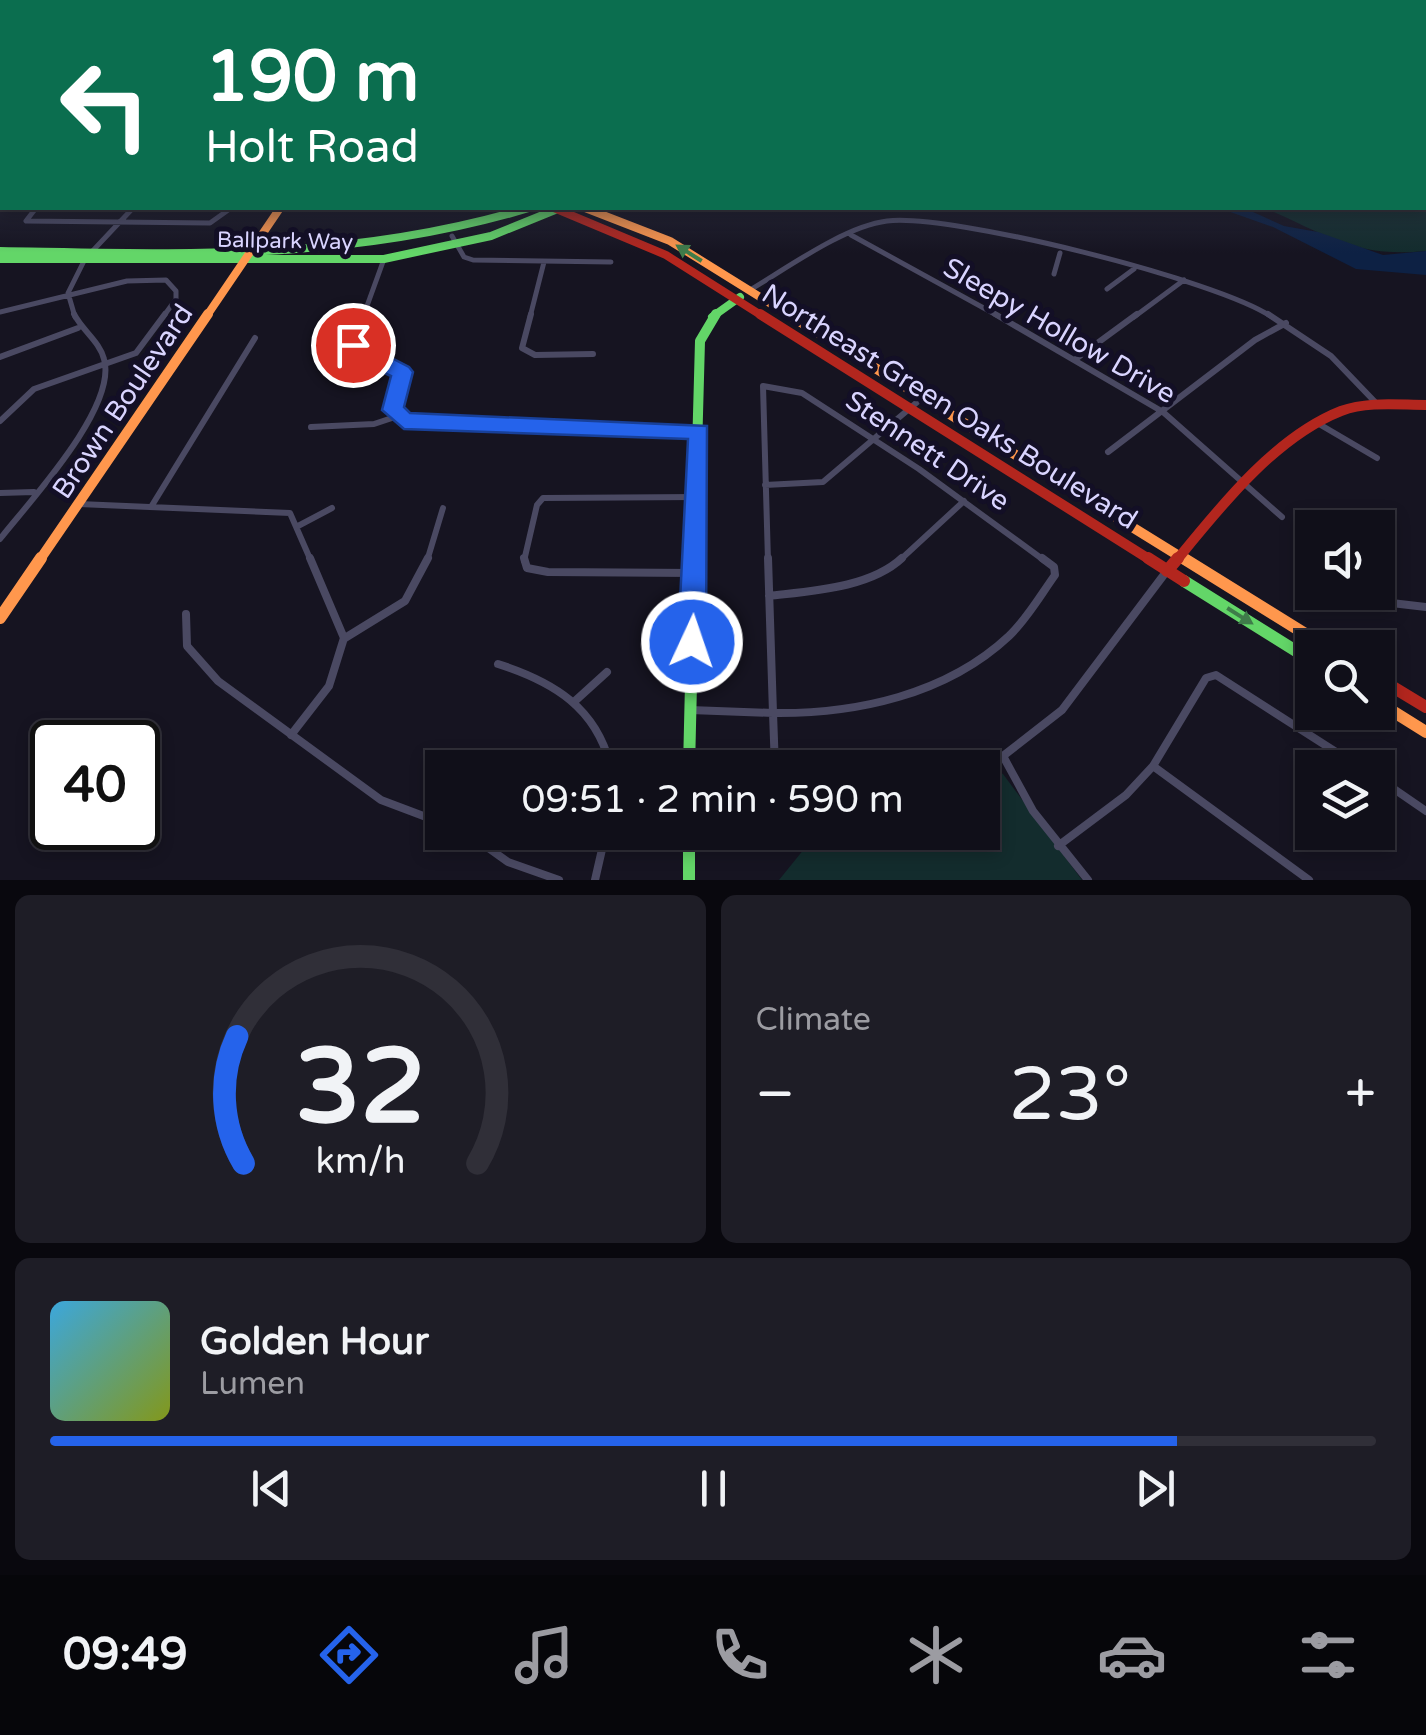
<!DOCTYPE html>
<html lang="en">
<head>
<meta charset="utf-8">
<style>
	body { margin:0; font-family:"Varela Round",sans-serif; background:#1e1d26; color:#f1f3f6; height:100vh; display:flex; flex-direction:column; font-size:38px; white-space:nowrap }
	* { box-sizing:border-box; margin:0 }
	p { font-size:32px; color:#9c9ca2 }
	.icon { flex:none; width:55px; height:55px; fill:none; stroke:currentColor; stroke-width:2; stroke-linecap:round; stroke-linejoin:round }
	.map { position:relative; height:880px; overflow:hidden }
	.drawer { display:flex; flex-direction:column; gap:15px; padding:15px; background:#09080e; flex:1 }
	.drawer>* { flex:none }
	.banner { position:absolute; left:0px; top:0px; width:1428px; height:210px; box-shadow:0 5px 15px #0003,0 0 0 2px #302f38; background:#0b6e4f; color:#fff; overflow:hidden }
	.controls { position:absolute; left:1295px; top:510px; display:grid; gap:20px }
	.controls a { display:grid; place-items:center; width:100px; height:100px; border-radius:0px; background:#100f19; box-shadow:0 5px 15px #0003,0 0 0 2px #302f38; font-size:50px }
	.speed { position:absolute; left:30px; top:720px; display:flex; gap:20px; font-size:50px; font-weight:700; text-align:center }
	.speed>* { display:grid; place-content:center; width:130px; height:130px; border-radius:50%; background:#100f19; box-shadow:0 5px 15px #0003,0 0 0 2px #302f38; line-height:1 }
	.speed .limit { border:5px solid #111; border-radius:15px; background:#fff; color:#111 }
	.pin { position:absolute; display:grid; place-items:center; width:85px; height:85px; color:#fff; margin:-42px; border:5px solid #fff; border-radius:50%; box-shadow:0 2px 10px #0007 }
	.me { position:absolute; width:110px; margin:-55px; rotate:3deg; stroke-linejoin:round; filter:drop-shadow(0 0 8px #0008) }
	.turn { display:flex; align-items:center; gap:35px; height:210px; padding:0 40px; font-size:45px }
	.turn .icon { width:130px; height:130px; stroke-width:2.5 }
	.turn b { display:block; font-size:70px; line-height:85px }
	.big { font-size:75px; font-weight:600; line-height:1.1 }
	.drawer .tile { flex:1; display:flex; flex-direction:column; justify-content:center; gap:15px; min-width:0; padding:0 35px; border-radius:15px; background:#1e1d26 }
	.drawer .dial { align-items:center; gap:0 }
	.dial svg { height:260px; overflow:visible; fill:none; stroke:#302f38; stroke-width:7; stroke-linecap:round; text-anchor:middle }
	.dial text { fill:#f1f3f6; stroke:none }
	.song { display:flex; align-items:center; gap:30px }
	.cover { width:120px; height:120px; border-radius:15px; background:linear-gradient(135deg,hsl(200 70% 55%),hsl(70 70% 35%)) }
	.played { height:10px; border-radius:5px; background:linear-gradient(90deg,#2563eb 85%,#302f38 85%) }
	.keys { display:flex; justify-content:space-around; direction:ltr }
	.heat { display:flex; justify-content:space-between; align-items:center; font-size:55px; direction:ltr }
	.drawer .tiles { flex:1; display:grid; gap:15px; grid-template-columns:1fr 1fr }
	.tile:last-child { grid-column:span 2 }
	.trip { position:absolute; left:425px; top:750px; width:575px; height:100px; border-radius:0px; background:#100f19; box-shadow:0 5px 15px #0003,0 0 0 2px #302f38; font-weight:600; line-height:100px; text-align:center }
	.menu { display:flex; height:160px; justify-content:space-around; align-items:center; background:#06060a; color:#9c9ca2 }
	.menu .icon { width:70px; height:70px }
	.menu .selected { color:#2563eb }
	.menu b { font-size:45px; color:#f1f3f6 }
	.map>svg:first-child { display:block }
</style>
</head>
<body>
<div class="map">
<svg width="1426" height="880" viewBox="0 0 1426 880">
	<rect width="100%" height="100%" fill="#161421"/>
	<!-- green -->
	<path fill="#132c2d" d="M1426 181V251C1356 258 1327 235 1265 208H1425Z
		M977 749 990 774 995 770 1003 774 1082 880H779L817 833 982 832V768L936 767Z"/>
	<!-- water -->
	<path fill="#0d2144" d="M1219 208H1244L1284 226 1318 232 1383 255 1426 251V275L1356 269 1273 227Z"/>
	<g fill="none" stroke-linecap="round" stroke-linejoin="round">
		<!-- street-far2 -->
		<path stroke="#4a4962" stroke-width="5" d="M36 208 26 221 210 223 231 208
			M851 235 1000 317
			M452 236 464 257 473 260 611 262
			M1054 274 1060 253
			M1107 289 1134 269
			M750 290C787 268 845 226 887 221 951 213 1218 280 1272 317
			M0 312 127 281 166 280 176 291V299L163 317
			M75 317 68 293 85 259 133 208
			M363 317 384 259
			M530 317 544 262
			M1134 317 1184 280"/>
		<!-- street-far1 -->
		<path stroke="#4a4962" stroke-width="6" d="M364 314 353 345 358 352 402 373 393 409 405 421 699 431
			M531 314 522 348 535 355 593 354
			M995 314 1163 412 1282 517
			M1268 314 1331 356 1377 404
			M0 357 78 328
			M1077 358 1137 314
			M0 421 34 389 136 353 165 314
			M1319 424 1377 458
			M311 427 374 424 398 416
			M1108 452 1255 340 1286 323
			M765 485 823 482 922 398
			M0 493 34 492
			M79 504 290 513 311 561
			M151 507 255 338
			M298 526 332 508
			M0 539C29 502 118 407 104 359 100 342 82 330 74 314
			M427 561 443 508
			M524 561 537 505 543 498 697 497
			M768 561 763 386 802 393 919 469 1045 561
			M899 561 964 501"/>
		<!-- street -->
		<path stroke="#4a4962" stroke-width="8" d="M524 558 527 568 548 572 694 573
			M768 558 773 713
			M1362 592 1383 602 1426 607
			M769 596C811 591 870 588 902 558
			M186 614 187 646 218 681 381 800 442 823
			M345 638 405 601 428 558
			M498 664C554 682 597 708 611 768
			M575 701 607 672
			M690 710 773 713
			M773 713C856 714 946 695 1009 636 1027 619 1040 596 1055 575L1054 567 1042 558
			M773 713 775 768
			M291 735 329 686 344 638 310 558
			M1153 766 1309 880
			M1378 778 1426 811
			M466 832 508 862 559 880
			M1058 846 1126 795 1153 766 1206 678 1216 675 1361 768
			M595 880 606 832
			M1088 880 1033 811 1003 756 1062 710 1166 572"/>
		<!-- fast-far2 -->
		<path stroke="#63d668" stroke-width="8" d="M0 251C186 254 348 262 529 208
			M0 259H384L491 236 560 208
			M712 317 740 297"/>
		<!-- fast-far1 -->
		<path stroke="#63d668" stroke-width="10" d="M694 561 700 341 716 314"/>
		<!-- fast -->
		<path stroke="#63d668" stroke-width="12" d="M1184 581 1312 661
			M689 768 694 558
			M689 832V880"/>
		<!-- slow-far2 -->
		<path stroke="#ff974d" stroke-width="8" d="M585 208 670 241 792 317
			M206 317 280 208"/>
		<!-- slow-far1 -->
		<path stroke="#ff974d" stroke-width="10" d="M788 314 1187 561
			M39 561 208 314"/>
		<!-- slow -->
		<path stroke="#ff974d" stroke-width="12" d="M1183 558 1328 648
			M0 618 41 558
			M1378 702 1426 732"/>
		<!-- jam-far2 -->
		<path stroke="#b3261e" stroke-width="8" d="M554 208 666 255 764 317"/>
		<!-- jam-far1 -->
		<path stroke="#b3261e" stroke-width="10" d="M760 314 1152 561
			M1176 561C1220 507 1275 437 1341 411 1368 401 1399 405 1426 405"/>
		<!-- jam -->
		<path stroke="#b3261e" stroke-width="12" d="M1148 558 1184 581
			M1167 571 1178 558
			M1378 678 1426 707"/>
	</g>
	<!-- one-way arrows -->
	<defs><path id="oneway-solid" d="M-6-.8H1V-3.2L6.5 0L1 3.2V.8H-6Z" transform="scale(2.5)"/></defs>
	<g fill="#3f7c4a">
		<use href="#oneway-solid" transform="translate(689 253) rotate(-148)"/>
		<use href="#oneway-solid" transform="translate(1240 616) rotate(32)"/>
	</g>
	<!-- sky -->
	<linearGradient id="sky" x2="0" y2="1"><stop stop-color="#0c0b12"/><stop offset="0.51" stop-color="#363a4e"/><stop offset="1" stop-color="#363a4e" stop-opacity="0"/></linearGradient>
	<rect width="1426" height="253" fill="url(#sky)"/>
	<!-- route -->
	<path fill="#2563eb" stroke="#184099" stroke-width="2.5" d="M353 338 409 367 413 372 404 407 410 413 707 426 706 642 702 651 692 654 682 651 678 642 688 439 404 429 382 410 391 376 350 357 343 345Z"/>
	<g text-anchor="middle" stroke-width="10" stroke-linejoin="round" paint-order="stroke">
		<!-- far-street labels -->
		<g font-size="22" fill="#d9d4ff" stroke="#130f26">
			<text transform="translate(285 240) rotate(1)" y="8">Ballpark Way</text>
		</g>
		<!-- street labels -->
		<g font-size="28" fill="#d9d4ff" stroke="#130f26">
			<text transform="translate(1060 330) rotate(30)" y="10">Sleepy Hollow Drive</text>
			<text transform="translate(122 401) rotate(-56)" y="10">Brown Boulevard</text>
			<text transform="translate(950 406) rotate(32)" y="10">Northeast Green Oaks Boulevard</text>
			<text transform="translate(928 450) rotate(34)" y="10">Stennett Drive</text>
		</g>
	</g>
</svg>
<div class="controls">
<a><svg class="icon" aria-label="sound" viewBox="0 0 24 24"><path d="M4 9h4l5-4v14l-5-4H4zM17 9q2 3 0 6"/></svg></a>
<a><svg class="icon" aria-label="search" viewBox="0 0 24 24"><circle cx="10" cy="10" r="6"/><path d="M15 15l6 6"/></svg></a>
<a><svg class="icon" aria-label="layers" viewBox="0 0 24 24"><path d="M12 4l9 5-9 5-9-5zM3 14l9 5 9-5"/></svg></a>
</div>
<div class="speed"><div class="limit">40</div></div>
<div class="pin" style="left:353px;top:345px;background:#d93025"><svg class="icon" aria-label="arrive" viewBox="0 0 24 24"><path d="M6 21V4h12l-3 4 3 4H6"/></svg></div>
<svg class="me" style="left:692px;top:642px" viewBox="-20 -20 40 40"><circle r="17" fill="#2563eb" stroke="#fff" stroke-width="3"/><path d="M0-11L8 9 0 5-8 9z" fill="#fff"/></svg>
<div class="trip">09:51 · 2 min · 590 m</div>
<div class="banner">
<div class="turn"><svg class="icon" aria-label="left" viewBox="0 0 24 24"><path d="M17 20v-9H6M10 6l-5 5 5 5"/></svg><div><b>190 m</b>Holt Road</div></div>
</div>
</div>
<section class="drawer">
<div class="tiles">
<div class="tile dial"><svg viewBox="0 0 100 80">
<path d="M14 69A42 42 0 1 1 86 69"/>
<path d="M14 69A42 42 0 0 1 12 30" stroke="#2563eb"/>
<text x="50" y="56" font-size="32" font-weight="700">32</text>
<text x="50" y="72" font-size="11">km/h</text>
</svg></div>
<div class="tile"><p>Climate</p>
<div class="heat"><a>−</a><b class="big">23°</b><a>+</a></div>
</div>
<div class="tile">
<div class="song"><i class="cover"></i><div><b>Golden Hour</b><p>Lumen</p></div></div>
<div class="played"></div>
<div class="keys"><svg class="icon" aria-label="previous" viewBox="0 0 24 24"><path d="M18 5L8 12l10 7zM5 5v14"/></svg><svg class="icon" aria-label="pause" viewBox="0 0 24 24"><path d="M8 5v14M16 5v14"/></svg><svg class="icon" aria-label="next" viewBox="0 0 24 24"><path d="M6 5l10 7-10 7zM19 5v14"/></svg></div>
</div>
</div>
</section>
<nav class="menu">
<b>09:49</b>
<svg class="icon selected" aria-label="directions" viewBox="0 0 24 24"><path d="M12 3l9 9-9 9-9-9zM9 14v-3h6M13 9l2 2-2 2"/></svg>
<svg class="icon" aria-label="music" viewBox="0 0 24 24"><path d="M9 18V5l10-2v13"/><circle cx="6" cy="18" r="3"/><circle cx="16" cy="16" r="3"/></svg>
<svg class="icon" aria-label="phone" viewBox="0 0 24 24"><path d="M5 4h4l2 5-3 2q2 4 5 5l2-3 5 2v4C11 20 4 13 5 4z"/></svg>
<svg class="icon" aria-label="climate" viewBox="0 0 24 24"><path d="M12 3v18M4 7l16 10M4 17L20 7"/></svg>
<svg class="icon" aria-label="car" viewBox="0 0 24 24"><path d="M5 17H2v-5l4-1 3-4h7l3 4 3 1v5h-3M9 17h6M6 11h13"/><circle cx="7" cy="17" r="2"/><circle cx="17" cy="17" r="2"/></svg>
<svg class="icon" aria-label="filters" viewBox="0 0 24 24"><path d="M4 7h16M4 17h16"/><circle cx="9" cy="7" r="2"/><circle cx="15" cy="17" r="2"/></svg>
</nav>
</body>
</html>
